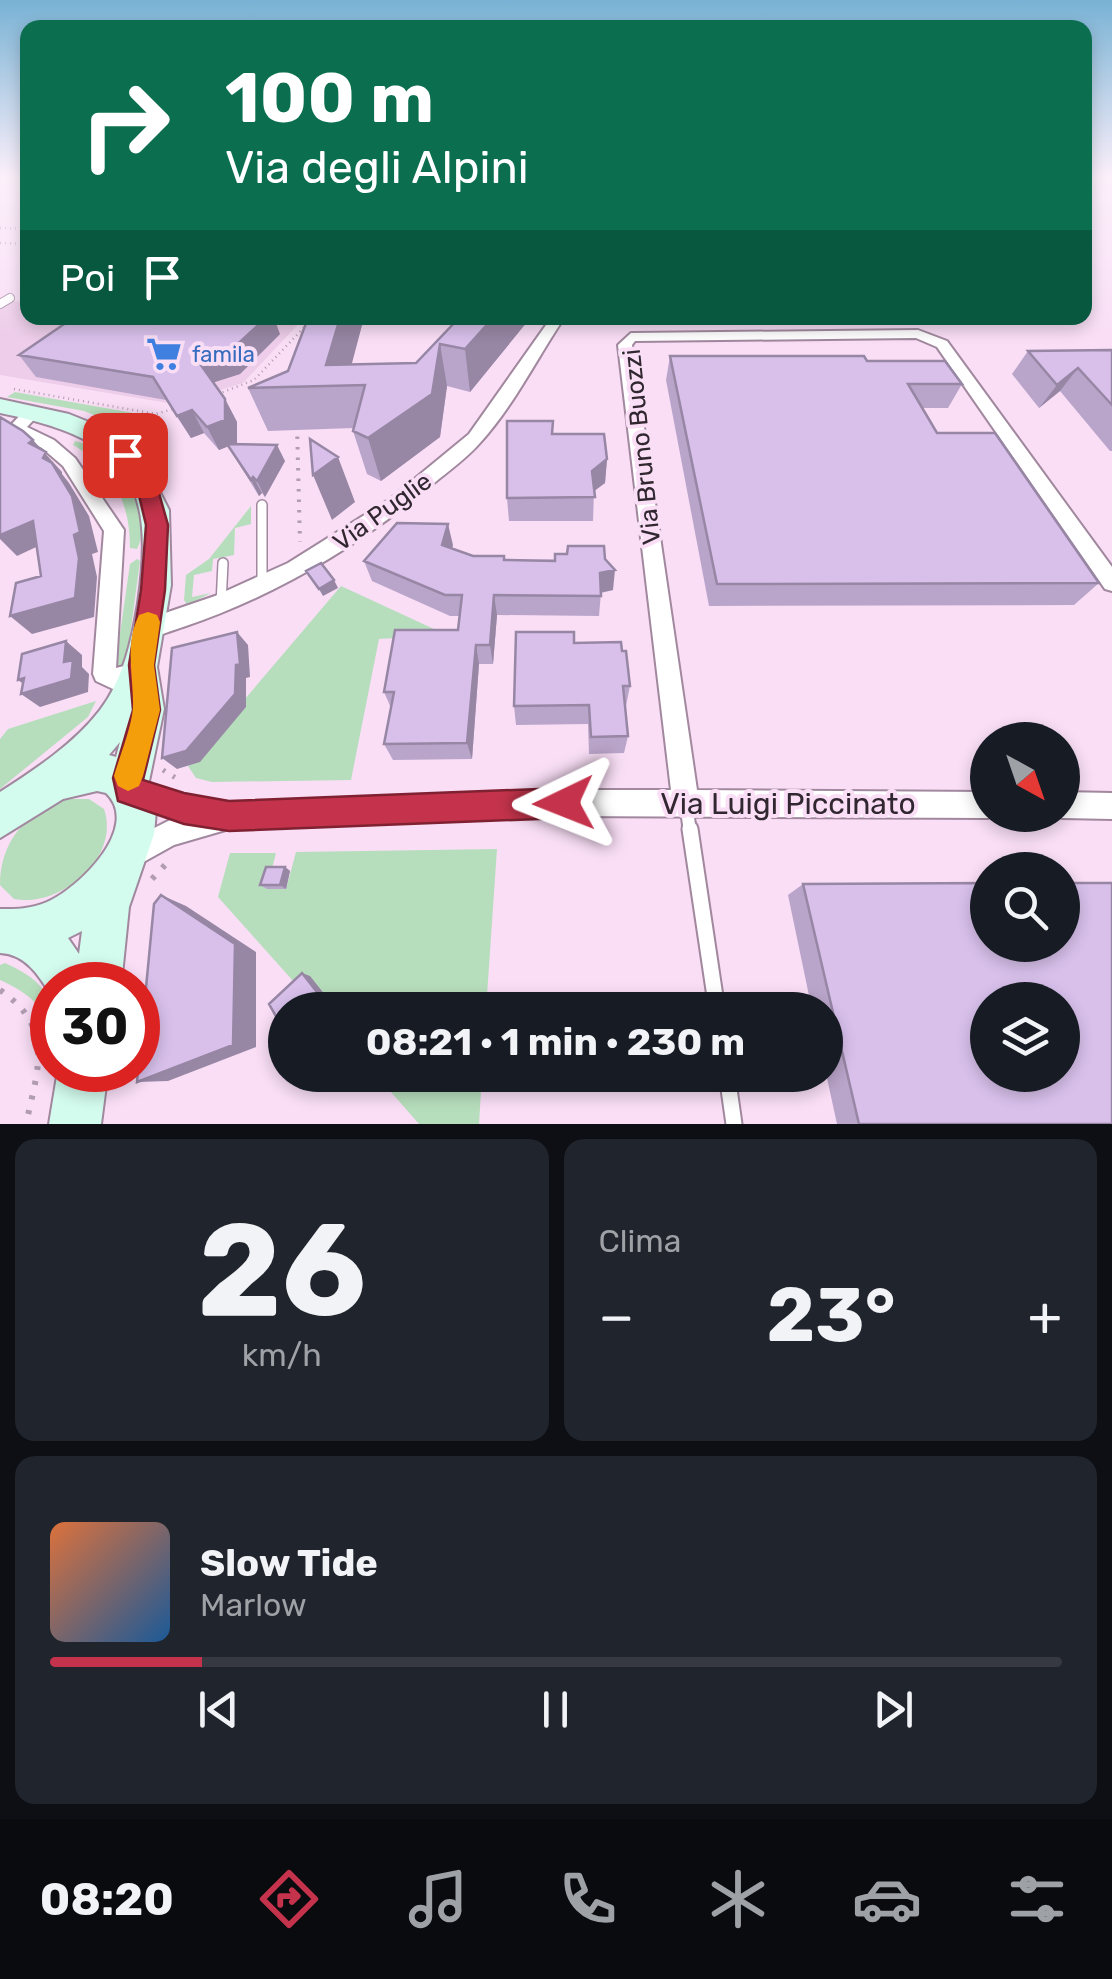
<!DOCTYPE html>
<html lang="it">
<head>
<meta charset="utf-8">
<style>
	body { margin:0; font-family:Rubik,sans-serif; background:#20242c; color:#f1f3f6; height:100vh; display:flex; flex-direction:column; font-size:38px; white-space:nowrap }
	* { box-sizing:border-box; margin:0 }
	p { font-size:32px; color:#9ea1a6 }
	.icon { flex:none; width:55px; height:55px; fill:none; stroke:currentColor; stroke-width:2; stroke-linecap:round; stroke-linejoin:round }
	.map { position:relative; height:1124px; overflow:hidden }
	.drawer { display:flex; flex-direction:column; gap:15px; padding:15px; background:#0d0f14; flex:1 }
	.drawer>* { flex:none }
	.banner { position:absolute; left:20px; top:20px; width:1072px; height:305px; border-radius:20px; box-shadow:0 5px 15px #0003; background:#0b6e4f; color:#fff; overflow:hidden }
	.needle { width:65px; rotate:140deg }
	.buttons { position:absolute; left:970px; top:722px; display:grid; gap:20px }
	.buttons a { display:grid; place-items:center; width:110px; height:110px; border-radius:50%; background:#171b24; box-shadow:0 5px 15px #0003; font-size:50px }
	.speed { position:absolute; left:30px; top:962px; display:flex; gap:20px; font-size:50px; font-weight:700; text-align:center }
	.speed>* { display:grid; place-content:center; width:130px; height:130px; border-radius:50%; background:#171b24; box-shadow:0 5px 15px #0003; line-height:1 }
	.speed .limit { border:15px solid #d22; background:#fff; color:#111 }
	.pin { position:absolute; display:grid; place-items:center; width:85px; height:85px; color:#fff; margin:-42px; border-radius:20px; box-shadow:0 5px 15px #0006 }
	.me { position:absolute; width:110px; margin:-55px; rotate:268deg; stroke-linejoin:round; filter:drop-shadow(0 0 8px #0008) }
	.turn { display:flex; align-items:center; gap:35px; height:210px; padding:0 40px; font-size:45px }
	.turn .icon { width:130px; height:130px; stroke-width:2.5 }
	.turn b { display:block; font-size:70px; line-height:85px }
	.then { display:flex; align-items:center; height:95px; padding:0 40px; background:#0003; gap:20px; font-size:38px }
	.big { font-size:75px; font-weight:700; line-height:1.1 }
	.drawer .widget { flex:1; display:flex; flex-direction:column; justify-content:center; gap:15px; min-width:0; padding:0 35px; border-radius:20px; background:#20242c }
	.drawer .dial { align-items:center; gap:0 }
	.dial b { font-size:130px; line-height:1 }
	.song { display:flex; align-items:center; gap:30px }
	.cover { width:120px; height:120px; border-radius:15px; background:linear-gradient(135deg,hsl(20 70% 55%),hsl(210 70% 35%)) }
	.played { height:10px; border-radius:5px; background:linear-gradient(90deg,#c4334b 15%,#363941 15%) }
	.keys { display:flex; justify-content:space-around; direction:ltr }
	.heat { display:flex; justify-content:space-between; align-items:center; font-size:55px; direction:ltr }
	.drawer .tiles { flex:1; display:grid; gap:15px; grid-template-columns:1fr 1fr }
	.widget:last-child { grid-column:span 2 }
	.trip { position:absolute; left:268px; top:992px; width:575px; height:100px; border-radius:50px; background:#171b24; box-shadow:0 5px 15px #0003; font-weight:700; line-height:100px; text-align:center }
	.menu { display:flex; height:160px; justify-content:space-around; align-items:center; background:#090b0e; color:#9ea1a6 }
	.menu .icon { width:70px; height:70px }
	.menu .on { color:#c4334b }
	.menu b { font-size:45px; color:#f1f3f6 }
	.map>svg:first-child { display:block }
</style>
</head>
<body>
<div class="map">
<svg width="1112" height="1124" viewBox="0 0 1112 1124">
	<rect width="100%" height="100%" fill="#f9def6"/>
	<!-- built -->
	<path fill="#edcde9" d="M27 298 28 318H304L243 383 174 404 0 375V299L22 302Z"/>
	<!-- green -->
	<path fill="#b7debc" d="M15 392 139 414 114 423 84 411 7 397Z
		M75 441C112 449 156 514 137 549L130 548C130 502 113 468 73 445Z
		M251 506V524L235 528 234 555 213 559 212 571 194 575 192 597 211 593 187 605 184 600 186 575 209 559Z
		M137 559 140 561 126 665 120 670 115 668 130 564Z
		M341 586 434 629 433 636 379 639 351 780 212 782 196 778 188 766Z
		M96 701 88 717 0 789V739L8 729Z
		M67 799H89L104 809C121 858 60 908 14 899L0 885C0 842 26 811 67 799Z
		M497 849 486 1010H319L218 897 230 853H276L267 888 286 889 296 852Z
		M5 963C55 986 53 1003 52 1053 50 1047 51 1039 50 1030 45 1004 22 990 0 980V965Z
		M376 1075H482L479 1124H419Z"/>
	<g fill="none" stroke-linecap="round" stroke-linejoin="round">
		<defs>
			<path id="lane-far3" d="M0 304 10 298"/>
			<path id="lane-far2" d="M262 505V584
				M221 604 223 563"/>
			<path id="lane-far1" d="M221 605V601
				M686 803 690 832"/>
			<path id="lane" d="M690 829 717 1010
				M727 1075 734 1124"/>
			<path id="street" d="M551 318H564C536 360 513 407 479 444 464 461 444 474 427 489 354 549 272 597 183 627 169 631 153 640 139 636L136 629 139 622 215 596 288 563 390 499 469 434Z
				M918 330 947 341 1112 567V591L1105 589 937 347 916 338 635 341 632 345 697 790 988 792V815H996L988 818 564 816 229 829 174 845 129 870 119 866 115 856 119 846 174 818 120 800 116 791 120 782 129 778 152 787 225 804 564 790H671L618 345 631 333Z
				M33 407 41 412 27 427 54 440 75 458 124 530 116 668 140 662 148 665 151 672 148 679 113 689 96 681 93 674 104 531 63 466 42 448 8 428 27 408Z
				M1062 792 1112 793V819L1062 818 1054 815H1062Z"/>
			<path id="secondary" d="M0 399 69 414 111 431 144 461 169 510 171 585 157 667 164 709 148 786 156 811 154 834 129 907 121 985H52V997C40 977 26 954 0 953V909C16 909 31 909 47 902 78 889 142 827 106 793L97 791 63 799 0 838V792C34 770 74 744 100 710 123 680 132 640 138 603 157 476 122 438 0 413ZM120 742 116 757 109 755ZM82 931 79 954 68 938Z
				M58 1070H108L101 1124H49Z"/>
		</defs>
		<!-- lane-far3 casing -->
		<use href="#lane-far3" stroke="#a1889e" stroke-width="10"/>
		<!-- lane-far2 casing -->
		<use href="#lane-far2" stroke="#a1889e" stroke-width="12"/>
		<!-- lane-far1 casing -->
		<use href="#lane-far1" stroke="#a1889e" stroke-width="16"/>
		<!-- lane casing -->
		<use href="#lane" stroke="#a1889e" stroke-width="19"/>
		<!-- street casing -->
		<use href="#street" stroke="#a1889e" stroke-width="4"/>
		<!-- secondary casing -->
		<use href="#secondary" stroke="#a1889e" stroke-width="4"/>
		<!-- path-far3 -->
		<path stroke="#b29db0" stroke-width="2.5" stroke-dasharray="1 4" stroke-linecap="butt" d="M1085 187 1112 186
			M1085 191 1096 189
			M0 228 28 229
			M0 243 28 244
			M14 389 156 414 176 408
			M218 394 254 380 313 318"/>
		<!-- path-far2 -->
		<path stroke="#b29db0" stroke-width="4" stroke-dasharray="2.5 8" stroke-linecap="butt" d="M297 426 300 542"/>
		<!-- path-far1 -->
		<path stroke="#b29db0" stroke-width="5" stroke-dasharray="2.5 9" stroke-linecap="butt" d="M163 770 179 780"/>
		<!-- path -->
		<path stroke="#b29db0" stroke-width="6" stroke-dasharray="4 11" stroke-linecap="butt" d="M152 879 166 864
			M0 990C55 1028 38 1068 26 1124"/>
		<!-- lane-far3 -->
		<use href="#lane-far3" stroke="#fff" stroke-width="8"/>
		<!-- lane-far2 -->
		<use href="#lane-far2" stroke="#fff" stroke-width="9"/>
		<!-- lane-far1 -->
		<use href="#lane-far1" stroke="#fff" stroke-width="12"/>
		<!-- lane -->
		<use href="#lane" stroke="#fff" stroke-width="15"/>
		<!-- street -->
		<use href="#street" fill="#fff" fill-rule="evenodd"/>
		<!-- secondary -->
		<use href="#secondary" fill="#d3fbee" fill-rule="evenodd"/>
	</g>
	<!-- wall -->
	<path fill="#baa5ca" d="M459 318 527 322 470 392 447 386 440 437 381 481 367 474 353 431 354 428 268 431 248 388 288 371 362 325 351 364 416 363Z
		M642 318H771L643 319Z
		M280 334 240 374 213 382 225 399 237 422V443L233 444 285 461 265 497 262 493 259 496 228 446 219 450 204 433 191 438 166 400 36 377 19 355Z
		M1112 350V451H1110L1060 391 1039 408 1012 374 1028 351Z
		M670 356 867 361 962 384 948 408H922L937 433 1099 583 1074 605 709 606 666 380Z
		M552 434 607 459 605 483 594 491 593 521H509L507 498Z
		M453 545 452 548 473 556 505 560 605 559 613 590 601 593 599 616 497 615 493 664H479L472 759 393 760 384 744 391 708 384 692 458 630 460 616H450L372 581 364 561Z
		M574 643 622 651 630 686 626 706H624L628 736 624 753 589 754 588 724 516 725 514 706Z
		M285 867 290 871 286 889H267L260 885Z
		M803 884 1112 1124H837L825 1069V1010H812L788 895Z"/>
	<!-- shaded-wall -->
	<path fill="#9786a4" d="M266 318H274L280 334 240 374 209 384 198 361Z
		M340 318H360L362 325 346 386 326 365Z
		M493 318H527V322L470 392 465 349Z
		M440 344 447 386 440 437 381 481 368 438Z
		M1078 368 1060 391 1039 408 1057 385Z
		M225 399 237 422V443L219 450 207 427Z
		M192 410 204 433 191 438 177 416Z
		M33 440 62 472V474L69 483 89 516 98 552 92 554 97 577 94 617 32 634 10 616 74 535 29 443Z
		M277 445 285 461 265 497 257 481Z
		M338 457 355 502 332 520 313 475Z
		M607 459 605 483 590 494 592 471Z
		M253 477 262 493 259 496 251 480Z
		M33 521 51 540 17 556 0 539V526Z
		M448 524 453 545 446 566 442 545Z
		M615 570 613 590 598 593 600 573Z
		M334 580 338 588 323 596 319 589Z
		M494 595 497 615 493 664 490 645Z
		M237 632 248 645 250 677 246 678V707L200 762 177 769 162 758Z
		M66 641 82 655V667L89 674 88 692 40 707 21 694 33 691 18 680 64 662Z
		M476 645 479 664 472 759 467 743Z
		M285 867 290 871 286 889 280 885Z
		M161 895 186 906 256 952V1047L168 1081 137 1082Z
		M302 973 310 976 337 1010H331Z
		M372 1075H379L365 1089 358 1090Z"/>
	<!-- building -->
	<path fill="#d8c0eb" stroke="#9786a4" stroke-width="2.5" fill-rule="evenodd" d="M73 318H266L230 351 198 361 225 399V420L207 427 192 410 177 416 153 377 19 355Z
		M308 318H340L326 365 416 363 459 318H493L465 349 440 344 432 394 368 438 353 431 365 385 248 388 288 371Z
		M1112 350V405L1078 368 1057 385 1028 351Z
		M670 356H864L867 361H945L962 384H908L937 433H995L1099 583 717 584Z
		M0 417 23 431 33 440 29 443 46 452 43 458 52 463 72 496 80 532 74 535 79 558 75 598 10 616 16 583 41 576 33 521 0 535Z
		M507 421H553L552 434H604L607 459 592 471 595 497 507 498Z
		M310 439 338 457 313 475Z
		M227 444 277 445 257 481 253 477 251 480Z
		M397 523 448 524 442 545 473 556H504V560L555 561V554H567L568 546H604L605 559 615 570 600 573 601 596 494 595 490 645H476L467 743 384 744 394 692H384L395 630H458L462 595H445L364 561Z
		M321 563 334 580 319 589 306 571Z
		M237 632 240 664 236 665 235 694 186 751 162 758 172 648Z
		M516 632H574V643L621 642 622 651H626L630 686H623L628 736 591 737 589 705 514 706Z
		M66 641 64 662 73 660 71 679 21 694 24 678 18 680 22 654Z
		M266 867H285L280 885H260Z
		M988 883V945H1062V883H1112V1124H859L803 884ZM988 1000H1062V1075H988Z
		M161 895 235 944 233 1045 137 1082 154 904Z
		M302 973 331 1010H285V1032L269 1004Z
		M349 1075H372L358 1090Z"/>
	<!-- sky -->
	<linearGradient id="sky" x2="0" y2="1"><stop stop-color="#78b2d4"/><stop offset="0.53" stop-color="#fcf0fb"/><stop offset="1" stop-color="#fcf0fb" stop-opacity="0"/></linearGradient>
	<rect width="1112" height="336" fill="url(#sky)"/>
	<!-- route -->
	<path fill="#c4334b" stroke="#7f2131" stroke-width="2.5" d="M125 448 132 450 157 486 168 525 165 590 154 665 160 710 143 780 184 793 229 801 564 788 574 792 578 803 574 813 564 818 229 831 184 824 118 801 113 778 133 710 129 665 141 590 146 525 137 487 115 455Z"/>
	<!-- slow -->
	<path fill="#f59e0b" d="M148 612 157 615 160 622 154 665 160 710 143 776 139 786 128 791 118 786 114 776C120 755 131 730 133 708 134 676 124 645 139 615Z"/>
	<!-- icons -->
	<defs>
		<symbol id="supermarket-bare" viewBox="-9 -9 18 18"><path d="M-6-5.5h2.5l.6 2H6L4.5 2H-2.5L-4.4-4H-6ZM-1.5 3.2a1.3 1.3 0 1 0 .1 0ZM3 3.2a1.3 1.3 0 1 0 .1 0Z" fill="#3f7fe0" stroke="#f9def6" stroke-width="2.5" paint-order="stroke"/></symbol>
	</defs>
	<g fill-rule="evenodd">
		<use href="#supermarket-bare" x="139" y="329" width="50" height="50"/>
	</g>
	<g text-anchor="middle" stroke-width="8" stroke-linejoin="round" paint-order="stroke">
		<!-- far-shop labels -->
		<g font-size="22" fill="#366cbe" stroke="#f9def6" text-anchor="start">
			<text x="192" y="362">famila</text>
		</g>
		<!-- street labels -->
		<g font-size="25" fill="#312730" stroke="#f9def6">
			<text transform="translate(641 447) rotate(-96)" y="9">Via Bruno Buozzi</text>
			<text transform="translate(382 511) rotate(-36)" y="9">Via Puglie</text>
		</g>
		<!-- near-street labels -->
		<g font-size="30" fill="#312730" stroke="#f9def6">
			<text x="788" y="814">Via Luigi Piccinato</text>
		</g>
	</g>
</svg>
<div class="buttons">
<a><svg class="needle" viewBox="-14 -14 28 28"><path d="M0-13l5 13h-10z" fill="#e53935"/><path d="M0 13l5-13h-10z" fill="#9ea1a6"/></svg></a>
<a><svg class="icon" aria-label="search" viewBox="0 0 24 24"><circle cx="10" cy="10" r="6"/><path d="M15 15l6 6"/></svg></a>
<a><svg class="icon" aria-label="layers" viewBox="0 0 24 24"><path d="M12 4l9 5-9 5-9-5zM3 14l9 5 9-5"/></svg></a>
</div>
<div class="speed"><div class="limit">30</div></div>
<div class="pin" style="left:125px;top:455px;background:#d93025"><svg class="icon" aria-label="arrive" viewBox="0 0 24 24"><path d="M6 21V4h12l-3 4 3 4H6"/></svg></div>
<svg class="me" style="left:564px;top:803px" viewBox="-20 -20 40 40"><path d="M0-17L14 15 0 8-14 15z" fill="#c4334b" stroke="#fff" stroke-width="4"/></svg>
<div class="trip">08:21 · 1 min · 230 m</div>
<div class="banner">
<div class="turn"><svg class="icon" aria-label="right" viewBox="0 0 24 24"><path d="M7 20v-9h11M14 6l5 5-5 5"/></svg><div><b>100 m</b>Via degli Alpini</div></div>
<div class="then">Poi<svg class="icon" aria-label="arrive" viewBox="0 0 24 24"><path d="M6 21V4h12l-3 4 3 4H6"/></svg></div>
</div>
</div>
<section class="drawer">
<div class="tiles">
<div class="widget dial"><b>26</b><p>km/h</p></div>
<div class="widget"><p>Clima</p>
<div class="heat"><a>−</a><b class="big">23°</b><a>+</a></div>
</div>
<div class="widget">
<div class="song"><i class="cover"></i><div><b>Slow Tide</b><p>Marlow</p></div></div>
<div class="played"></div>
<div class="keys"><svg class="icon" aria-label="previous" viewBox="0 0 24 24"><path d="M18 5L8 12l10 7zM5 5v14"/></svg><svg class="icon" aria-label="pause" viewBox="0 0 24 24"><path d="M8 5v14M16 5v14"/></svg><svg class="icon" aria-label="next" viewBox="0 0 24 24"><path d="M6 5l10 7-10 7zM19 5v14"/></svg></div>
</div>
</div>
</section>
<nav class="menu">
<b>08:20</b>
<svg class="icon on" aria-label="directions" viewBox="0 0 24 24"><path d="M12 3l9 9-9 9-9-9zM9 14v-3h6M13 9l2 2-2 2"/></svg>
<svg class="icon" aria-label="music" viewBox="0 0 24 24"><path d="M9 18V5l10-2v13"/><circle cx="6" cy="18" r="3"/><circle cx="16" cy="16" r="3"/></svg>
<svg class="icon" aria-label="phone" viewBox="0 0 24 24"><path d="M5 4h4l2 5-3 2q2 4 5 5l2-3 5 2v4C11 20 4 13 5 4z"/></svg>
<svg class="icon" aria-label="climate" viewBox="0 0 24 24"><path d="M12 3v18M4 7l16 10M4 17L20 7"/></svg>
<svg class="icon" aria-label="car" viewBox="0 0 24 24"><path d="M5 17H2v-5l4-1 3-4h7l3 4 3 1v5h-3M9 17h6M6 11h13"/><circle cx="7" cy="17" r="2"/><circle cx="17" cy="17" r="2"/></svg>
<svg class="icon" aria-label="filters" viewBox="0 0 24 24"><path d="M4 7h16M4 17h16"/><circle cx="9" cy="7" r="2"/><circle cx="15" cy="17" r="2"/></svg>
</nav>
</body>
</html>
